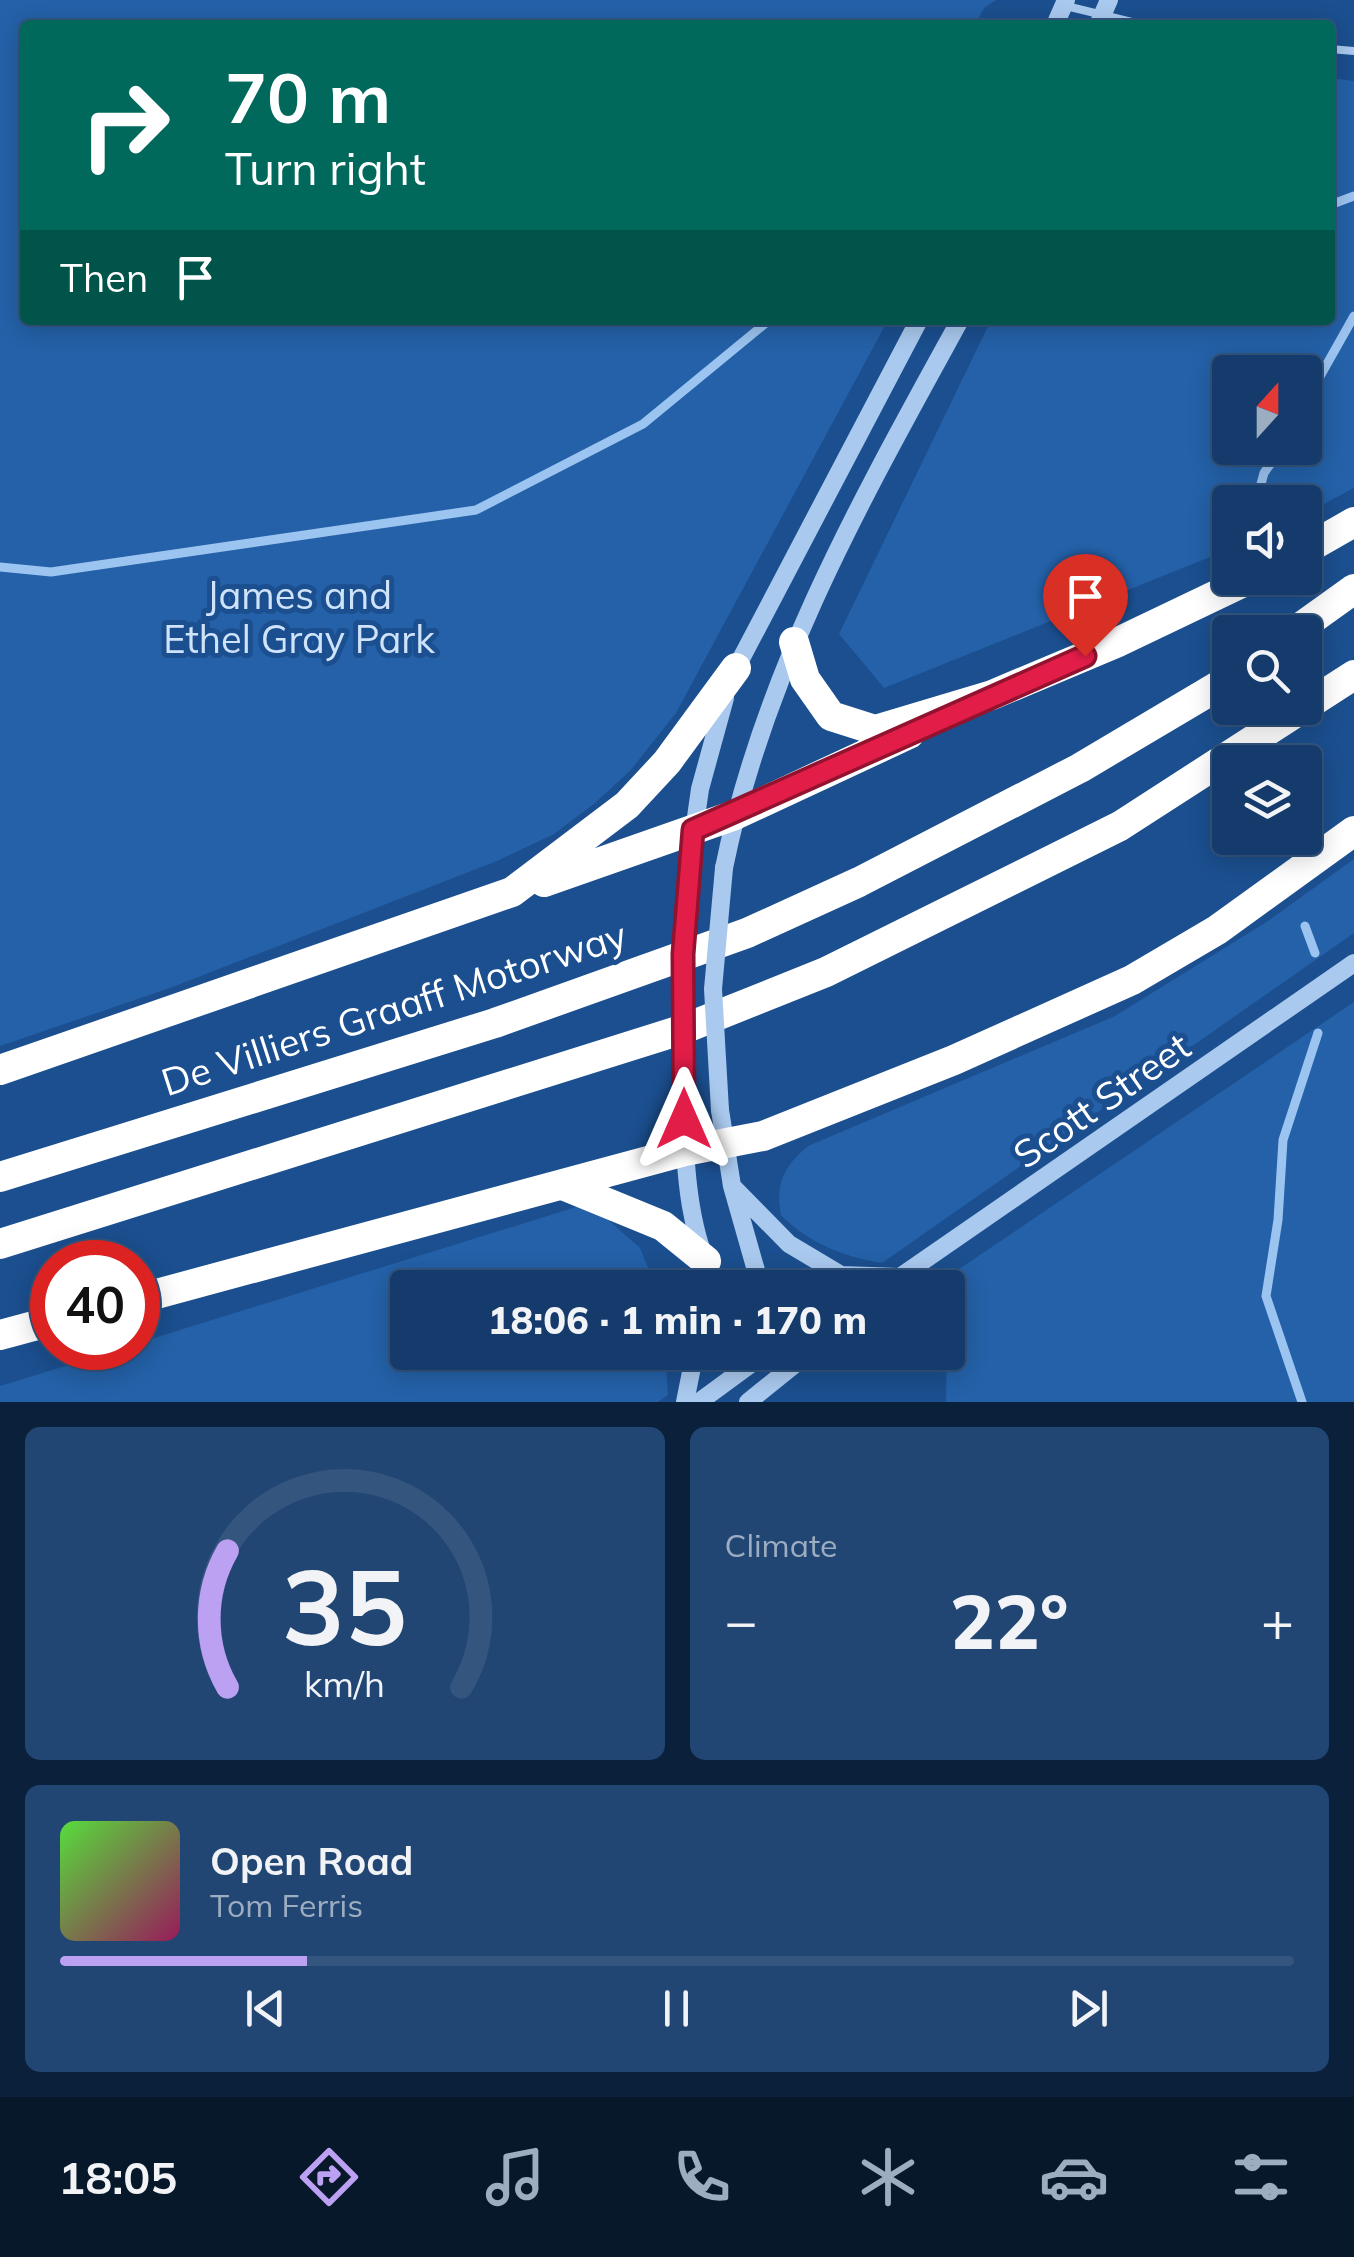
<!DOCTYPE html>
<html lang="en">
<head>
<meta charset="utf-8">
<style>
	body { margin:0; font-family:Mulish,sans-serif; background:#214673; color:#f1f3f6; height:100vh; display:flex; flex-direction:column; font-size:38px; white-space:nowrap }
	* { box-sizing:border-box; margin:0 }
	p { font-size:32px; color:#9dadc1 }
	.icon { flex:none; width:55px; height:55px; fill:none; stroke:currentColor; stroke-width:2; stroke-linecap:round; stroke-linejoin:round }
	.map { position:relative; height:1402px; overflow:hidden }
	.side { display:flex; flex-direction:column; gap:25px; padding:25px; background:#0b203b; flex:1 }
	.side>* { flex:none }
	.hud { position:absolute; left:20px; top:20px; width:1315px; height:305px; border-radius:10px; box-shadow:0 5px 25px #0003,0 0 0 2px #33557e; background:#00695c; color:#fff; overflow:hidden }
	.needle { width:65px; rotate:21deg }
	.controls { position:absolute; left:1212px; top:355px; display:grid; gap:20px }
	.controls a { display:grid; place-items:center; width:110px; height:110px; border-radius:10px; background:#143b6b; box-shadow:0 5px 25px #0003,0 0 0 2px #33557e; font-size:50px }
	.speed { position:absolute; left:30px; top:1240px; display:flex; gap:20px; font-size:50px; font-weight:700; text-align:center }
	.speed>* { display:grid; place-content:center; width:130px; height:130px; border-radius:50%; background:#143b6b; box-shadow:0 5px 25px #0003,0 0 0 2px #33557e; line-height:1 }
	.speed .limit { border:15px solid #d22; background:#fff; color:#111 }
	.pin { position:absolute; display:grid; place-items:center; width:85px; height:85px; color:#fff; margin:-102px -42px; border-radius:50% 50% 50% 0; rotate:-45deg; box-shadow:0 0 10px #0007 }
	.pin .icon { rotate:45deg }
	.me { position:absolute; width:110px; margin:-55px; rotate:0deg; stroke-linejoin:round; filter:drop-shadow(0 0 8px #0008) }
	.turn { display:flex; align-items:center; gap:35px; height:210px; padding:0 40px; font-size:45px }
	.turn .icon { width:130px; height:130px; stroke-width:2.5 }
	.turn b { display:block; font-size:70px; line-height:85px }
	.then { display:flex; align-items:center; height:95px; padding:0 40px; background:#0003; gap:20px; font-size:38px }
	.big { font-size:75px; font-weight:800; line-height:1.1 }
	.side .card { flex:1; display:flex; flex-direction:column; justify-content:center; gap:15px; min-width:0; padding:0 35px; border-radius:15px; background:#214673 }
	.side .dial { align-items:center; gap:0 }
	.dial svg { height:260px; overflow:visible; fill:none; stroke:#33557e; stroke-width:7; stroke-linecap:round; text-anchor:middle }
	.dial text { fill:#f1f3f6; stroke:none }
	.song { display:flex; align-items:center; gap:30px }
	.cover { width:120px; height:120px; border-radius:15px; background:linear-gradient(135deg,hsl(110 70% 55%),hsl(330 70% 35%)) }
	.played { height:10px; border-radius:5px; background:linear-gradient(90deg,#bca0f2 20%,#33557e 20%) }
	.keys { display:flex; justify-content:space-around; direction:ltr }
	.heat { display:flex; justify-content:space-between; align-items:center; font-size:55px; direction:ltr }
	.side .tiles { flex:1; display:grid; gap:25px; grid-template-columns:1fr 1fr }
	.card:last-child { grid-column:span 2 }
	.trip { position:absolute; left:390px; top:1270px; width:575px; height:100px; border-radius:10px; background:#143b6b; box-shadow:0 5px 25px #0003,0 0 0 2px #33557e; font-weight:800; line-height:100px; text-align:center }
	.menu { display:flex; height:160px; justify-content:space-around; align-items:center; background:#08182b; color:#9dadc1 }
	.menu .icon { width:70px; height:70px }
	.menu .active { color:#bca0f2 }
	.menu b { font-size:45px; color:#f1f3f6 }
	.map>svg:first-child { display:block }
</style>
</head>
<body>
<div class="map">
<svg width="1354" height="1402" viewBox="0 0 1354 1402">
	<rect width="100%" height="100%" fill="#1b4f8f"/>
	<!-- green -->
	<path fill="#2461a8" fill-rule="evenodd" d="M0 0H996L984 8 975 25H25V320H888L676 713 630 771 595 803 554 834 497 861 170 988 0 1046Z
		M1330 78 1354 81V488L1305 514V502H1230V549L884 688 839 634 991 320H1330ZM1305 372V448H1230V372Z
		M1354 859V933L882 1263C844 1257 808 1243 781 1215 775 1184 784 1166 808 1146L1115 1016 1268 921Z
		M1354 1002V1402H946L948 1288 940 1287V1282Z
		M589 1203 640 1248 656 1287 408 1288V1352L665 1353 668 1395 658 1402H0V1386L124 1348H138V1343Z"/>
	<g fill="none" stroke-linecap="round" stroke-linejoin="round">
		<!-- stream -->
		<path stroke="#9cc4f0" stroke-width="9" d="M1330 205 1354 196
			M1305 403 1354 316
			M1256 502 1264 473 1282 448
			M0 567 51 572 476 510 643 424 767 322
			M1305 926 1315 953
			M1302 1402 1266 1296 1278 1220 1283 1140 1318 1033"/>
		<!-- service -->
		<path stroke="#a9c9ee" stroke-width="8" d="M1066 6 1144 25
			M1330 49 1354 51"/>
		<!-- tertiary -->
		<path stroke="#a9c9ee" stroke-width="18" d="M1055 25 1066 0
			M1098 25 1109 0
			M733 674 919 320
			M689 866 700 789 725 698
			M724 868C764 670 864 495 960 320
			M720 1110 732 1186 761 1288
			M684 1119C685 1173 690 1242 719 1288
			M732 1186 789 1244 841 1275 899 1277
			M884 1288 1354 963
			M685 1402 695 1352
			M699 1402 767 1352
			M748 1402 810 1352"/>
		<!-- motorway -->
		<path stroke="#fff" stroke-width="30" d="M1305 550 1354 522
			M1294 632 1354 589
			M794 642 805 679 831 716 875 730 992 695 1116 643 1252 578
			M544 882 735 815 909 734
			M0 1070 512 892 627 805 667 762 736 668
			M0 1177 495 1023 747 933 859 882 1080 768 1230 679
			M563 1185 663 1226 706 1261
			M0 1244 681 1030 826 972 1120 826 1354 675
			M138 1299 685 1151 763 1136 954 1060 1132 980 1217 930 1354 831
			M0 1335 52 1321"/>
		<!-- tertiary-bridge -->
		<path stroke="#a9c9ee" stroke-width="18" d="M720 1110 713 989 724 868
			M684 1119 683 954 689 866"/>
	</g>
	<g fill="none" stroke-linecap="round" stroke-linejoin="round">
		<defs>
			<path id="route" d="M684 1119 683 954 693 830 1085 656"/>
		</defs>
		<!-- route casing -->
		<use href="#route" stroke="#92132f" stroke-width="25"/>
		<!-- route -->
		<use href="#route" stroke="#e11d48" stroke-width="18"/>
	</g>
	<g text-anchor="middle" stroke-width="10" stroke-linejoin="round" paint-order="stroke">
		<!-- park labels -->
		<g font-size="38" fill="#cfe3fa" stroke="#1b4f8f">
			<text x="299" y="609">James and<tspan x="299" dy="44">Ethel Gray Park</tspan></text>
		</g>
		<!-- street labels -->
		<g font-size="38" fill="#fff" stroke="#1b4f8f">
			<text transform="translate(394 1009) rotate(-18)" y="13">De Villiers Graaff Motorway</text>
			<text transform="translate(1102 1101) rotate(-35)" y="13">Scott Street</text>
		</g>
	</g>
</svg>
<div class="controls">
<a><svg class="needle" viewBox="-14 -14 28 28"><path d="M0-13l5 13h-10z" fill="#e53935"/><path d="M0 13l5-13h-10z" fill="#9dadc1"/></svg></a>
<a><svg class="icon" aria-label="sound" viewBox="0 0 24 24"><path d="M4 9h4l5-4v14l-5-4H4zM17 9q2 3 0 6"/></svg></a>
<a><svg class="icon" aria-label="search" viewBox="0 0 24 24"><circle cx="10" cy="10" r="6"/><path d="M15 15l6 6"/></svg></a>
<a><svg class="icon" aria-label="layers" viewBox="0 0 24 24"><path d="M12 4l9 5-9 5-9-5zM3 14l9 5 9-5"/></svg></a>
</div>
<div class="speed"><div class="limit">40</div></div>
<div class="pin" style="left:1085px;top:656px;background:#d93025"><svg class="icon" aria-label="arrive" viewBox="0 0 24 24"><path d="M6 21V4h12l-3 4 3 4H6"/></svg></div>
<svg class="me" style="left:684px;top:1119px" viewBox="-20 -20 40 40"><path d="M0-17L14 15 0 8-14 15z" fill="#e11d48" stroke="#fff" stroke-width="4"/></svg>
<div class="trip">18:06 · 1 min · 170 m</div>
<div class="hud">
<div class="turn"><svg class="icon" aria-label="right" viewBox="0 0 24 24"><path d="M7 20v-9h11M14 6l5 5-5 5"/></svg><div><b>70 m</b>Turn right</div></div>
<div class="then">Then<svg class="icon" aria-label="arrive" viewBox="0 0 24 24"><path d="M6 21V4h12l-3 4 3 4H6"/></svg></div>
</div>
</div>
<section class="side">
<div class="tiles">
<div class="card dial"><svg viewBox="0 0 100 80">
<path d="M14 69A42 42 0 1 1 86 69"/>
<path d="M14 69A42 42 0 0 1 14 27" stroke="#bca0f2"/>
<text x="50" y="56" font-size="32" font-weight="700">35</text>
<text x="50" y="72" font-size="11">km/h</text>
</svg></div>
<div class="card"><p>Climate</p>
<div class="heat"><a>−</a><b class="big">22°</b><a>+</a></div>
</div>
<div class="card">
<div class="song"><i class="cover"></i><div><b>Open Road</b><p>Tom Ferris</p></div></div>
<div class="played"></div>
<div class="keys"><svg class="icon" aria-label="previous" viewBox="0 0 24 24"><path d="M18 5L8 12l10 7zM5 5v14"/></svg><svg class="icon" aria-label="pause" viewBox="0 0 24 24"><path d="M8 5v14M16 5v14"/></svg><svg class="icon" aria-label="next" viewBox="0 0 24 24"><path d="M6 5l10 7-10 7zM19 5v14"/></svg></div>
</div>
</div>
</section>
<nav class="menu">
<b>18:05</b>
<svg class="icon active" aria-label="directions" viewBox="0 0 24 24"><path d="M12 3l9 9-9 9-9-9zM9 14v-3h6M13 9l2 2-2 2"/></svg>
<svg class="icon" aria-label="music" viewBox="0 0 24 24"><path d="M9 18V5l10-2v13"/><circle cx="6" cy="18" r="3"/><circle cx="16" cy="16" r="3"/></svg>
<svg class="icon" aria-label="phone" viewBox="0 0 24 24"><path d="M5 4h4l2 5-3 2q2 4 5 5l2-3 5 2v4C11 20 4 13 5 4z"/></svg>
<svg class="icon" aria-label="climate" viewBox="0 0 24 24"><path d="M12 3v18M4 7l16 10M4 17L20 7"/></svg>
<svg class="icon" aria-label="car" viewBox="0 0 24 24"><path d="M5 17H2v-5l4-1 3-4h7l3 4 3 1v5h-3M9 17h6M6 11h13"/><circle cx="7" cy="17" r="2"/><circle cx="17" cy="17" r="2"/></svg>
<svg class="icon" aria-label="filters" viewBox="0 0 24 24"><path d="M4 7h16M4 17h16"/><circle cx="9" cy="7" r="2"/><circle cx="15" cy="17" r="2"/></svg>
</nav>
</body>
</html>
